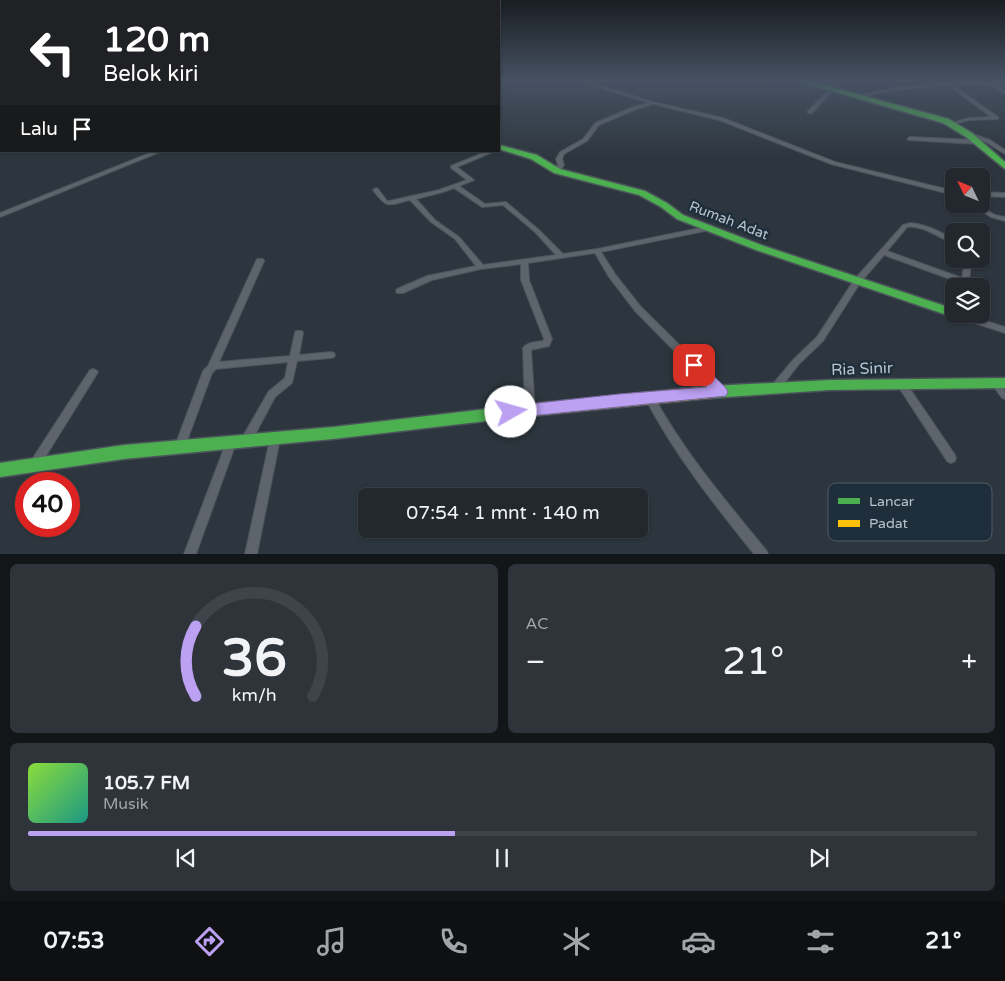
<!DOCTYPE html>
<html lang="id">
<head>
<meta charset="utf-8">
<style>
	body { margin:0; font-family:"Varela Round",sans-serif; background:#2e343a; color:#f1f3f6; height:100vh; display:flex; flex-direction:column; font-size:19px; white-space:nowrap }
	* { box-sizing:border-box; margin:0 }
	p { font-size:16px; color:#a2a6aa }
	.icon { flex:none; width:28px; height:28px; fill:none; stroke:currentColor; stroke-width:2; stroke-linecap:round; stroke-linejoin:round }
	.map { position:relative; height:554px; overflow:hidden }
	.drawer { display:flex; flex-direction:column; gap:10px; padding:10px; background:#131619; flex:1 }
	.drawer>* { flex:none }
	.top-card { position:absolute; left:0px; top:0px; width:500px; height:152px; box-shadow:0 1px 4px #0004,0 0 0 1px #3f444a; background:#202124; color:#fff; overflow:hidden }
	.needle { width:32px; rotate:313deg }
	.buttons { position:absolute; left:945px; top:168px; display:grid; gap:10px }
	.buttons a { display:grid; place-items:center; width:45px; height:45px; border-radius:8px; background:#22282e; box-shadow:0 1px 4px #0004,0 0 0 1px #3f444a; font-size:25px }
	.speed { position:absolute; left:15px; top:472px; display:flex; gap:10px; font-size:25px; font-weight:700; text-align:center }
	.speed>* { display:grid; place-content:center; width:65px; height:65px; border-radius:50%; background:#22282e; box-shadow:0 1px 4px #0004,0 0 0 1px #3f444a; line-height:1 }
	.speed .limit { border:8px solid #d22; background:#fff; color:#111 }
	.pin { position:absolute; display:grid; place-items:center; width:42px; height:42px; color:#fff; margin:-21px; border-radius:10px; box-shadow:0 2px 8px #0006 }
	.me { position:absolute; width:55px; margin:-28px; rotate:83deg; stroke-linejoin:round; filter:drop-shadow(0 0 4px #0008) }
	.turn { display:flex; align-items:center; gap:18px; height:105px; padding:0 20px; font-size:22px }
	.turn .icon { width:65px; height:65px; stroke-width:2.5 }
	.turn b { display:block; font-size:35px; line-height:42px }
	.then { display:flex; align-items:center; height:48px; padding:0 20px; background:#0003; gap:10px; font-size:19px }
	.big { font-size:38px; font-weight:600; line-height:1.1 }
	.drawer .card { flex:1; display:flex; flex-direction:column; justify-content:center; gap:8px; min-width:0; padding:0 18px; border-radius:8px; background:#2e343a }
	.drawer .dial { align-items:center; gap:0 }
	.dial svg { height:130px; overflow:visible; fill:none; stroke:#3f444a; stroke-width:7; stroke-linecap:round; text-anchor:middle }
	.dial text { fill:#f1f3f6; stroke:none }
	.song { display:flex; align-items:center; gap:15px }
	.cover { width:60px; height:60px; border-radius:8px; background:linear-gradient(135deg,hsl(90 70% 55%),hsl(170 70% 35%)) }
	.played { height:5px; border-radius:2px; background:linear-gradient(90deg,#bca0f2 45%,#3f444a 45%) }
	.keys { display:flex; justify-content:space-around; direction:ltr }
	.heat { display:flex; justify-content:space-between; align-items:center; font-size:28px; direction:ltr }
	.drawer .tiles { flex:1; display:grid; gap:10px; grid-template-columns:1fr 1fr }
	.card:last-child { grid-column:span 2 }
	.trip { position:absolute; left:358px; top:488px; width:290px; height:50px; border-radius:8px; background:#22282e; box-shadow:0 1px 4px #0004,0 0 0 1px #3f444a; font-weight:600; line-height:50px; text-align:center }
	.dock { display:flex; height:80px; justify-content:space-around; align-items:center; background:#0e1012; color:#a2a6aa }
	.dock .icon { width:35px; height:35px }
	.dock .current { color:#bca0f2 }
	.dock b { font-size:22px; color:#f1f3f6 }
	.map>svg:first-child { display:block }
</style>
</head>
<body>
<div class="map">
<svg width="1005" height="554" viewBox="0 0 1005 554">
	<rect width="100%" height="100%" fill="#2d363e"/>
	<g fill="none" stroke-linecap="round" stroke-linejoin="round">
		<defs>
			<path id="street" d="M576 80H583L653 102 723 118 835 162 954 191V195L831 164 719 120 653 104 637 109 599 125 587 141 564 154 562 159 564 165 559 172H555L554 171 558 165 556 159 560 152 583 139 595 123 633 107 649 103Z
				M948 82 1005 83V85H995L1005 91V94L989 85H953L998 117V119L969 120 951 125V123L969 118 991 117 948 85 895 90 859 97 857 96 895 88Z
				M0 83H1V86H0Z
				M831 88 834 89 812 113H808V111Z
				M0 92H1V95H0Z
				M973 134 990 140 1005 150V154L986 142 971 137V135Z
				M910 137 978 140 981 142 978 144 908 140V138Z
				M155 151H162L0 217V213Z
				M488 151H495L457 167 474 180 459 186 485 204 506 202 539 230 563 254 597 249 710 226 712 227 713 228 710 230 601 252 615 274 641 307 724 389 726 392 724 395 721 396 718 395 635 311 609 277 595 253 528 263 529 280 552 339 549 346 531 350 535 410 533 413 530 414 527 413 525 410 523 348C527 342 536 342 543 341L544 339 521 280V264L481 269 432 280 403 293H397L396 291 397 289 427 276 476 266 455 239 431 222 410 200C388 205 388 210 373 190L376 188 378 189 387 201H389L439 190 467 180 451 168V166ZM454 188 482 207 503 205 535 232 556 255 483 265 459 237 435 220 416 199 443 192Z
				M981 192 1005 193V197L981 196Z
				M977 204 995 215 1005 217V221L991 217 975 207V205Z
				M910 223C926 224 940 232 954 239V244C939 238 924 225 907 227L887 251 962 278 965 259H972L968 286H960L961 283 884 255 860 283 823 341 799 364 779 390 776 391 773 390 771 387 773 384 793 360 817 337 854 280 903 225Z
				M257 259H263L264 261 219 362 290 356 295 333 296 331H302L303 333 299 355 331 352 334 353 335 355 334 357 331 358 297 361 292 383 275 397 250 444 246 445 242 444 241 441 242 438 269 391 285 378 288 362 216 369 212 373 184 449 180 450 176 449 175 446 203 371 208 366Z
				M954 312V314H964L1005 327V333L953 316 952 314Z
				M93 369 96 370 98 372 39 467 35 469 31 467 30 464 31 461 90 370Z
				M901 379 904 380 955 455 956 458 955 461 951 463 947 461 898 386 896 383 898 380Z
				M996 379C1005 382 1005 391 1005 399L1002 398 991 383 993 380Z
				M650 394 653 395C684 452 725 500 766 550L768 554H754C713 503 675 455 645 398L647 395Z
				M275 435 279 436 280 439 257 554H245L270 439 271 436Z
				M231 439 235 440 236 443 196 554H184L226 443 227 440Z"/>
			<path id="fast" d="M794 80H805L949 119 972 133 1005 162V169L966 137 943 123Z
				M499 145 537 155 560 169 645 191 667 203 683 215 764 246 954 309V314H960L954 317 950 316 756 250 677 219 661 207 639 195 554 173 531 159 499 149Z
				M1005 378V388L830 390 711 398 706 396 704 392 706 388 711 386 830 380Z
				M521 405 526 407 528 411 526 415 521 417 333 439 124 459 0 477V463L124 445 333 427Z"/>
			<path id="slow" d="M711 386 716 388 718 392 716 396 711 398 521 417 516 415 514 411 516 407 521 405Z"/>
		</defs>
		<!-- street casing -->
		<use href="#street" stroke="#4b535b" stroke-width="2"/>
		<!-- fast casing -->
		<use href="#fast" stroke="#4b535b" stroke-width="3"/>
		<!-- slow casing -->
		<use href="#slow" stroke="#4b535b" stroke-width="3"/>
		<!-- street -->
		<use href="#street" fill="#5e646b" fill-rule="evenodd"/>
		<!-- fast -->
		<use href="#fast" fill="#4caf50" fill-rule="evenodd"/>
		<!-- slow -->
		<use href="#slow" fill="#ffc107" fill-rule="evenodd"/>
	</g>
	<!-- sky -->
	<linearGradient id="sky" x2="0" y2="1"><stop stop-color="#191e22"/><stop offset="0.51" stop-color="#465263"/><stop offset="1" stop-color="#465263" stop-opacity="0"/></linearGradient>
	<rect width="1005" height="158" fill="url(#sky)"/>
	<!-- route -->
	<path fill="#bca0f2" stroke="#7a689d" d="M694 360 699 362 726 388 728 392 726 396 511 418 505 416 503 412 505 408 511 406 619 394 707 387 688 365 690 362Z"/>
	<g text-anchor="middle" stroke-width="5" stroke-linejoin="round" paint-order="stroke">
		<!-- street labels -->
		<g font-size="14" fill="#b8c3cf" stroke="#1f2e3b">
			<text transform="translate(729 220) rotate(21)" y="5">Rumah Adat</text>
		</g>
		<!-- near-street labels -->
		<g font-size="16" fill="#b8c3cf" stroke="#1f2e3b">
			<text transform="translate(862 368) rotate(-2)" y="6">Ria Sinir</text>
		</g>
	</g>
	<!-- legend -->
	<rect x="828" y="483" width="164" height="58" rx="8" fill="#1f2e3b" stroke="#4d5b67" stroke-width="1"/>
	<rect x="838" y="498" width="22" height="6" fill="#4caf50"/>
	<rect x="838" y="520" width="22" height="7" fill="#ffc107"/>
	<g font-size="14" fill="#b8c3cf">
		<text x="869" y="506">Lancar</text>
		<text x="869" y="528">Padat</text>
	</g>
</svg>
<div class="buttons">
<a><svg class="needle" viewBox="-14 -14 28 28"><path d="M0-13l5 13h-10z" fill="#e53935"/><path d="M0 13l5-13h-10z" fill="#a2a6aa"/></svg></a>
<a><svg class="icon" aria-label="search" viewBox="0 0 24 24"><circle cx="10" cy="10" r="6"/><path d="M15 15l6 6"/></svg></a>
<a><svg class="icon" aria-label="layers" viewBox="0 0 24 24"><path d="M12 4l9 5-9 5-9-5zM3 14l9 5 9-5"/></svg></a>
</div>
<div class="speed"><div class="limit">40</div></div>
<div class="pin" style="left:694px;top:365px;background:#d93025"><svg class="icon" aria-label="arrive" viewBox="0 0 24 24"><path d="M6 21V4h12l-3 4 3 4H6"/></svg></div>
<svg class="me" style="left:511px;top:412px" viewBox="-20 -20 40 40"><circle r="19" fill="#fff"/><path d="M0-13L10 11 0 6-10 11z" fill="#bca0f2"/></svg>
<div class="trip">07:54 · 1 mnt · 140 m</div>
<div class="top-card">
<div class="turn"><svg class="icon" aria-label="left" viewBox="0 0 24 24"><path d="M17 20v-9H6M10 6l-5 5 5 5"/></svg><div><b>120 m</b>Belok kiri</div></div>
<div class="then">Lalu<svg class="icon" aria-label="arrive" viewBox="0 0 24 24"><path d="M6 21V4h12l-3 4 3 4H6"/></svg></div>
</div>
</div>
<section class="drawer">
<div class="tiles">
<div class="card dial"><svg viewBox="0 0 100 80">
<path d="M14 69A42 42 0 1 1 86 69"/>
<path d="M14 69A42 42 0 0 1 14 26" stroke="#bca0f2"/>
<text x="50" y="56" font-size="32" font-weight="700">36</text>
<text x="50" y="72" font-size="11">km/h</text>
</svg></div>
<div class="card"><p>AC</p>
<div class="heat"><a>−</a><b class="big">21°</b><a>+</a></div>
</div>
<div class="card">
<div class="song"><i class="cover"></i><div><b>105.7 FM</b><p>Musik</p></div></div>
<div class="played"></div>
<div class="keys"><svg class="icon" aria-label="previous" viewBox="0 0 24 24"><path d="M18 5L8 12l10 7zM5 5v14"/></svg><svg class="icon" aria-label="pause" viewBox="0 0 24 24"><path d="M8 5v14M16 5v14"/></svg><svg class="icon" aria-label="next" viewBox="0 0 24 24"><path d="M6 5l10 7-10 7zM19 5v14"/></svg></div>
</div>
</div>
</section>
<nav class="dock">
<b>07:53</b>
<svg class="icon current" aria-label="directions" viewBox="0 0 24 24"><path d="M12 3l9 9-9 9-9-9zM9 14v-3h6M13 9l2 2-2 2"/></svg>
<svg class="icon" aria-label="music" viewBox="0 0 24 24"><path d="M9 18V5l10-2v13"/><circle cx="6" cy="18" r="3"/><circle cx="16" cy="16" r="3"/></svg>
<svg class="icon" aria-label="phone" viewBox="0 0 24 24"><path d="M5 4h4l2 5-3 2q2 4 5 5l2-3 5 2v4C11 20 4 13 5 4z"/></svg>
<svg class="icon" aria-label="climate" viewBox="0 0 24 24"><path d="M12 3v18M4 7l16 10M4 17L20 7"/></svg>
<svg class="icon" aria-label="car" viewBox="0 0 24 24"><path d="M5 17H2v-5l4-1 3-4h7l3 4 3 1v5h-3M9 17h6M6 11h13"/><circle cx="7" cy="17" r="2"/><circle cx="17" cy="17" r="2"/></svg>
<svg class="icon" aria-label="filters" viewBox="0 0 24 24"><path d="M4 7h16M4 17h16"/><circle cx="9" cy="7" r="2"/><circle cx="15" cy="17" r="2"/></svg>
<b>21°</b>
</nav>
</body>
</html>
